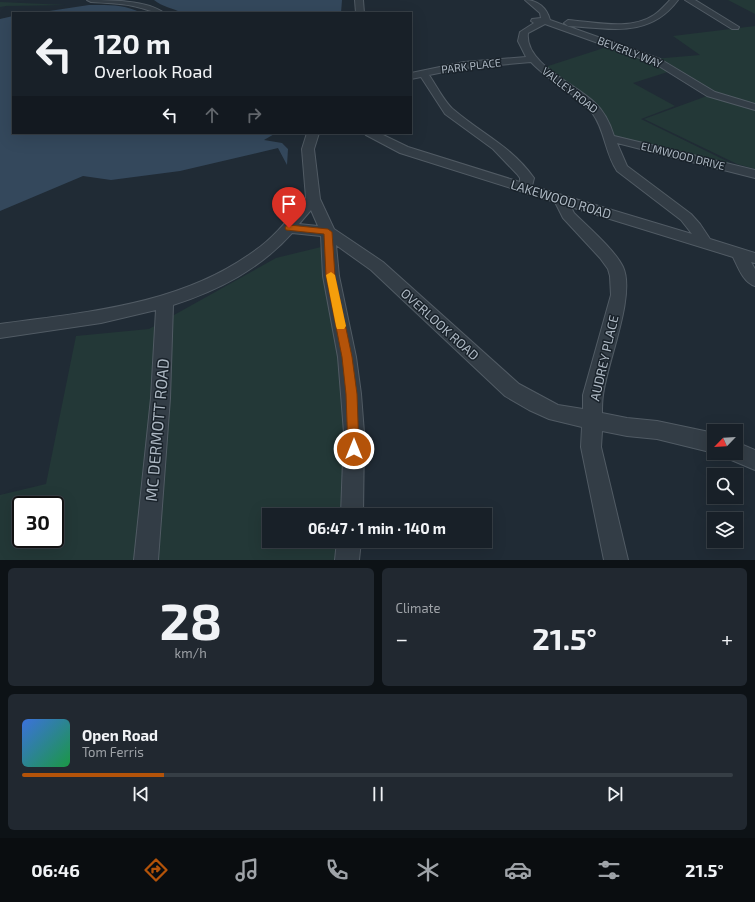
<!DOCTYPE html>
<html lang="en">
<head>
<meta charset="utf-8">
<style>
	body { margin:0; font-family:"Exo 2",sans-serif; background:#212830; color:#f1f3f6; height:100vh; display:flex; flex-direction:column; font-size:15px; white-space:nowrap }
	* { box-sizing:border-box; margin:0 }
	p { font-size:13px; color:#9fa3a8 }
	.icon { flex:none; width:22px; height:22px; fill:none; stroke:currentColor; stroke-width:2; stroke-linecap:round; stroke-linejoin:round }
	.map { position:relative; height:560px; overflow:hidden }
	.side { display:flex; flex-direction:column; gap:8px; padding:8px; background:#0d1216; flex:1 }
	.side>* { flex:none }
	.top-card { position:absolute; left:12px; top:12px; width:400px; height:122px; border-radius:0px; box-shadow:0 4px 16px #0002,0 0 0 1px #363e45; background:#182028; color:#f1f3f6; overflow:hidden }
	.needle { width:26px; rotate:245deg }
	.controls { position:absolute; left:707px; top:424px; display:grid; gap:8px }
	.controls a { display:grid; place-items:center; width:36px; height:36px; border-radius:0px; background:#182028; box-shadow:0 4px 16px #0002,0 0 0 1px #363e45; font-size:20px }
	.speed { position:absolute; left:12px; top:496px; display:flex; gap:8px; font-size:20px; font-weight:700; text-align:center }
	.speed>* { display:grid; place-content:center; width:52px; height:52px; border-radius:50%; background:#182028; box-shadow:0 4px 16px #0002,0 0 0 1px #363e45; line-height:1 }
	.speed .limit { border:2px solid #111; border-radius:6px; background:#fff; color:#111 }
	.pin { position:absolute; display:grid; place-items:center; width:34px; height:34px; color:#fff; margin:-41px -17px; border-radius:50% 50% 50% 0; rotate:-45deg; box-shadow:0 0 4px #0007 }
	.pin .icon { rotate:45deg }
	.me { position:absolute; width:44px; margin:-22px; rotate:0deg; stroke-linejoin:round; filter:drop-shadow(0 0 3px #0008) }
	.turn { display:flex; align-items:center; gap:14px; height:84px; padding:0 16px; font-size:18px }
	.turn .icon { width:52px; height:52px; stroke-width:2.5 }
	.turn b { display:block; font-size:28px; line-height:34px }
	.lanes { display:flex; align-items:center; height:38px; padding:0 16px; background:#0003; justify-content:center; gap:20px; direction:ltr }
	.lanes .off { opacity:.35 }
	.big { font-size:30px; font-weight:700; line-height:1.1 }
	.side .tile { flex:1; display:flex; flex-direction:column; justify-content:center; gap:6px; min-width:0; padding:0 14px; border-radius:6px; background:#212830 }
	.side .dial { align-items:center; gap:0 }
	.dial b { font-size:52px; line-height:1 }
	.song { display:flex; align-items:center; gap:12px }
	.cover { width:48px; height:48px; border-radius:6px; background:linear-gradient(135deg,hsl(220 70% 55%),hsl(140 70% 35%)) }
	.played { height:4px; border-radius:2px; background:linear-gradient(90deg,#b45309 20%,#363e45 20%) }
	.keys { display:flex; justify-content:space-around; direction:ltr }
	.heat { display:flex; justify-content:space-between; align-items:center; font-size:22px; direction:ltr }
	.side .tiles { flex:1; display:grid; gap:8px; grid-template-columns:1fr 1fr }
	.tile:last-child { grid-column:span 2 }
	.trip { position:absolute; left:262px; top:508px; width:230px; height:40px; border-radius:0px; background:#182028; box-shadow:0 4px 16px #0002,0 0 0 1px #363e45; font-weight:700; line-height:40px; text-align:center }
	.menu { display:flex; height:64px; justify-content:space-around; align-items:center; background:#0a0d10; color:#9fa3a8 }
	.menu .icon { width:28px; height:28px }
	.menu .active { color:#b45309 }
	.menu b { font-size:18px; color:#f1f3f6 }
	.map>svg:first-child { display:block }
</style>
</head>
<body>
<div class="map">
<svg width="755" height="560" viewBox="0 0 755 560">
	<rect width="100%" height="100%" fill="#202b35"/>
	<!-- green -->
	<path fill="#233837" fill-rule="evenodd" d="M728 0H755V14Z
		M0 2 66 5 6 6 0 7Z
		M755 26V107L709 93 674 70 633 83 675 106 641 119 751 173 610 138 595 108 542 68 613 45 653 59 700 55 673 36Z
		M707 96 755 110V169L737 164 644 119Z
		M321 247 354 424 345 515H269V541H342L340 560H0V495L46 484 76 336 149 329 276 258ZM21 505H55V539H21Z"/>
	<!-- water -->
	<path fill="#34485c" d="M154 0H342L341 13H182C173 8 162 7 154 0Z
		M89 5C107 5 125 4 141 13H36Z
		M13 16V133H276L264 140 282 143 288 149 287 165 278 148 180 171 111 180 83 176 0 211V19Z"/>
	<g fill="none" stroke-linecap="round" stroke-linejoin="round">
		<defs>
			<path id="minor" d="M87 0C108 0 148 0 164 13 153 13 144 8 133 6 119 3 105 3 91 2Z
				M355 0H363L364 13H356Z
				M525 0C538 0 547 8 550 20L660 59 715 92 755 104V110L707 96 654 63 545 24 528 33C524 63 575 84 594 102 604 111 610 123 614 136L755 170V178L617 143 627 166 691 214 700 224 710 239 755 253V263L751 262 755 269V286C743 282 738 267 733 257L571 207 574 213C588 227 615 250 623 267 636 295 607 363 603 395 602 401 602 407 602 413L627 418 657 421 714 433V453L657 439 627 436 602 431 601 447 628 560H604L581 447 582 427 549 419 529 410 505 396 371 270 336 245 339 276 356 357 361 394 364 433 363 515H341L344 433 341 394 338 357 323 276 321 236 292 233C260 269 219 290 173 305L170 398 158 560H134L151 398 156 310 101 323 0 338V324C87 312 180 305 253 252 274 238 290 217 306 198L302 149 307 133H319L314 149 320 199 334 229 383 262 519 384 558 405 583 409V395L611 295 610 276 608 269 600 258 563 218 555 202 400 153 366 135 364 133H379L408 147 520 182V178L517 174 493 149 445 114 421 77 411 79V73L464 62 526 57 518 41 520 32 534 23 531 21 532 19 541 18 540 13ZM531 62C548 81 578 94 593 114 605 131 605 153 617 171L681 220 692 234 532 186 534 178C511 146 482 134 454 110 445 103 436 85 429 75L464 68ZM311 210 318 226 299 224Z
				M670 0H678C649 39 610 28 568 26L564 23 568 20C595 22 630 31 654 15 660 11 665 5 670 0Z
				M685 0H695L739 27 738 29H732Z
				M736 442 755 450V470L729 459 726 453H736Z
				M337 541H361L359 560H335Z"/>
		</defs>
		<!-- minor casing -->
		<use href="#minor" stroke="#515b64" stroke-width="2"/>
		<!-- minor -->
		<use href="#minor" fill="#333d46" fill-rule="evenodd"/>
	</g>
	<!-- route -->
	<path fill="#b45309" stroke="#753606" d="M289 225 328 229 332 232 335 276 352 357 357 394 359 449 358 453 354 454 349 453 348 449 346 394 342 357 326 276 324 234 286 230 285 228 286 226Z"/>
	<!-- slow -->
	<path fill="#f59e0b" d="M331 272 335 275 346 326 344 329H337L336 326 326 275Z"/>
	<g text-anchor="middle" stroke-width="3" stroke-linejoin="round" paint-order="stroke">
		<!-- far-street labels -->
		<g font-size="11" fill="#adb8c3" stroke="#19222a">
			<text transform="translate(630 52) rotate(21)" y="4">BEVERLY WAY</text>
			<text transform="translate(471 66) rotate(-7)" y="4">PARK PLACE</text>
			<text transform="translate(570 90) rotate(38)" y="4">VALLEY ROAD</text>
			<text transform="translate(683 156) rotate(14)" y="4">ELMWOOD DRIVE</text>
		</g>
		<!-- street labels -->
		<g font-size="13" fill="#adb8c3" stroke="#19222a">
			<text transform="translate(561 199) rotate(17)" y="5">LAKEWOOD ROAD</text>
			<text transform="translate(440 324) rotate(42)" y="5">OVERLOOK ROAD</text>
			<text transform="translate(604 358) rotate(-77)" y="5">AUDREY PLACE</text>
		</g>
		<!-- near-street labels -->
		<g font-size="16" fill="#adb8c3" stroke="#19222a">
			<text transform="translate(157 430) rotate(-85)" y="6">MC DERMOTT ROAD</text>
		</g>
	</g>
</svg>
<div class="controls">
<a><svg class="needle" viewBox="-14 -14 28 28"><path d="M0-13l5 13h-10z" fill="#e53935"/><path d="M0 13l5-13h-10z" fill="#9fa3a8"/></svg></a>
<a><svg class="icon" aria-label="search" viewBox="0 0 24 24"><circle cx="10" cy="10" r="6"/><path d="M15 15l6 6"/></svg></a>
<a><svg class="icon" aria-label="layers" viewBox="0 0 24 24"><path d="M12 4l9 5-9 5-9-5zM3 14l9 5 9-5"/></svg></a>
</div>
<div class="speed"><div class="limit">30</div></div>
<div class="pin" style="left:289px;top:228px;background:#d93025"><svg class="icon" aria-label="arrive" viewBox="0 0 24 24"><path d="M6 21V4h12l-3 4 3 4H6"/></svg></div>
<svg class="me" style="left:354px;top:449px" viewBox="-20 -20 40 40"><circle r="17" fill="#b45309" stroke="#fff" stroke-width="3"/><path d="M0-11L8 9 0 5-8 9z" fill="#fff"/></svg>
<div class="trip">06:47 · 1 min · 140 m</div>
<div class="top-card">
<div class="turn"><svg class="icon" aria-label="left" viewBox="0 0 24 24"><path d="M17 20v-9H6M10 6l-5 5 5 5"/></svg><div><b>120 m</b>Overlook Road</div></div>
<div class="lanes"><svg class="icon" aria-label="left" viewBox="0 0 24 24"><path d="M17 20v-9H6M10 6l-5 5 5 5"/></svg><svg class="icon off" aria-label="ahead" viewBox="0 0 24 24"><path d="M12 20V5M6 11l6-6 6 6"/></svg><svg class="icon off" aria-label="right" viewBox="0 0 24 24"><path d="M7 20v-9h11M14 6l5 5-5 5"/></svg></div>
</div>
</div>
<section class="side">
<div class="tiles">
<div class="tile dial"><b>28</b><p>km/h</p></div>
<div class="tile"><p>Climate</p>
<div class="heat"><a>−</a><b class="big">21.5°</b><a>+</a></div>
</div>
<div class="tile">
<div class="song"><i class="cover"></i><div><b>Open Road</b><p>Tom Ferris</p></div></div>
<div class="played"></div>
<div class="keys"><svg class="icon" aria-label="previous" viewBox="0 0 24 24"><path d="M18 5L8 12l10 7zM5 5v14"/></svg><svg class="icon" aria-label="pause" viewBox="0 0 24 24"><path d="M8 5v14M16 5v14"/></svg><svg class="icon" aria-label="next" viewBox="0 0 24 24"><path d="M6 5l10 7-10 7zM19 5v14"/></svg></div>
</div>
</div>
</section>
<nav class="menu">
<b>06:46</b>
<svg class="icon active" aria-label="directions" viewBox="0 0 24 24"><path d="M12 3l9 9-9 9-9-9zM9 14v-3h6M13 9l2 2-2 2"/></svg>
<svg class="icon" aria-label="music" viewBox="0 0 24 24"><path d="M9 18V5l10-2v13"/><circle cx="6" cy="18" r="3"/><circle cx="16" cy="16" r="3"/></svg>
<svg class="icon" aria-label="phone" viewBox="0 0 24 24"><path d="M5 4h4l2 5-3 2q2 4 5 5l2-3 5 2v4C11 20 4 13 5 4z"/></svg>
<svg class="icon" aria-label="climate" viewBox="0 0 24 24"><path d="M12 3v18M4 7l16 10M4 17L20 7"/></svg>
<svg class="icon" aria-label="car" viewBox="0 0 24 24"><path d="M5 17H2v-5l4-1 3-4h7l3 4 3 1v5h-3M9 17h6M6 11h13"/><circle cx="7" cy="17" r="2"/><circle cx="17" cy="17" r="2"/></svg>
<svg class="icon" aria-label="filters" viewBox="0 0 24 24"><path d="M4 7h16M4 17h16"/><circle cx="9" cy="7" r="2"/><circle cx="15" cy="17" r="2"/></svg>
<b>21.5°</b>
</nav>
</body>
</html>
